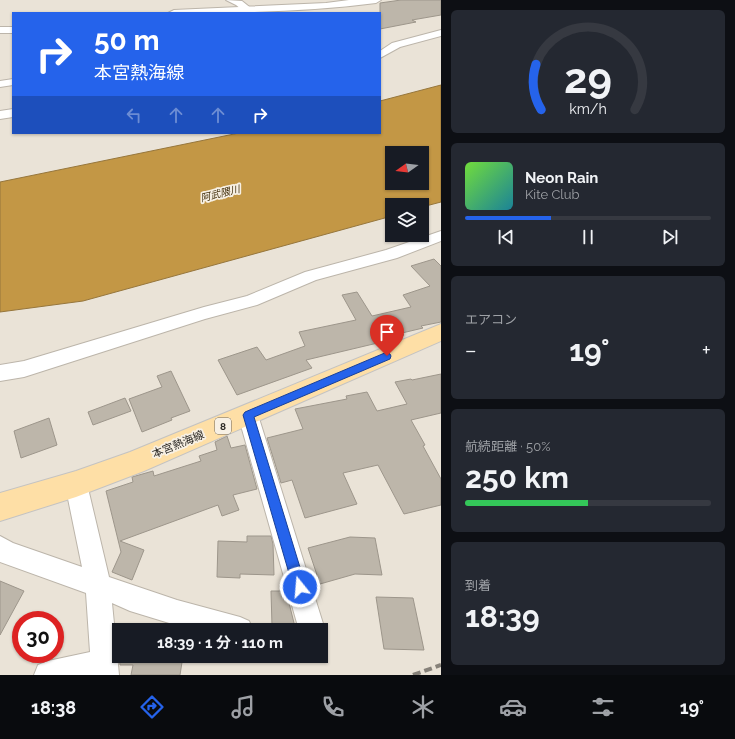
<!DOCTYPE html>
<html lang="ja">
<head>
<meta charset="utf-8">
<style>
	body { margin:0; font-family:Raleway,"Noto Sans JP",sans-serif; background:#242831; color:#f1f3f6; height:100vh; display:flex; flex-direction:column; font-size:15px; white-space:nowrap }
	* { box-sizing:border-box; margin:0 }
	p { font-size:13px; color:#9ea1a6 }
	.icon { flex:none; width:22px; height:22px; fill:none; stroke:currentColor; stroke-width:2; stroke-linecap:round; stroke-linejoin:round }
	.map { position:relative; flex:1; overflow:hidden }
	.sheet { display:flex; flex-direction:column; gap:10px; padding:10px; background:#0d0f14; width:294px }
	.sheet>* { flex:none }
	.hud { position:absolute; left:12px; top:12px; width:369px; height:122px; border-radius:0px; box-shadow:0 1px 3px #0004; background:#2563eb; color:#fff; overflow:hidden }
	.needle { width:26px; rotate:256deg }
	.buttons { position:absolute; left:385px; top:146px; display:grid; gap:8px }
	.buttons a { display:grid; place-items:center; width:44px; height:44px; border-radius:0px; background:#171b24; box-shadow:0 1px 3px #0004; font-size:20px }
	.speed { position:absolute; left:12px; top:611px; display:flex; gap:8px; font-size:20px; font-weight:700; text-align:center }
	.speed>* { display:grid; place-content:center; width:52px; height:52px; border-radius:50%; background:#171b24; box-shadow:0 1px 3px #0004; line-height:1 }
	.speed .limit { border:6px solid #d22; background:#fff; color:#111 }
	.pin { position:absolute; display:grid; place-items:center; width:34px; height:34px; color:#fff; margin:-41px -17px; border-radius:50% 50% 50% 0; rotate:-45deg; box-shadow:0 0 4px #0007 }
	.pin .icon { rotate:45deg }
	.me { position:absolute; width:44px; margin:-22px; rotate:343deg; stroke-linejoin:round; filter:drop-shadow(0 0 3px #0008) }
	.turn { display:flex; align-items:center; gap:14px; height:84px; padding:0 16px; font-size:18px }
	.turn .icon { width:52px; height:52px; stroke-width:2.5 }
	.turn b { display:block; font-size:28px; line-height:34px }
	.lanes { display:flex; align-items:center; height:38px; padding:0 16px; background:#0003; justify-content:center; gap:20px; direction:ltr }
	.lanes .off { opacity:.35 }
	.big { font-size:30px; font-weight:700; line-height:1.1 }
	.sheet .card { flex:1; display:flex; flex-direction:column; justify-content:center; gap:6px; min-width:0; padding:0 14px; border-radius:6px; background:#242831 }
	.sheet .dial { align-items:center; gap:0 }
	.dial svg { height:104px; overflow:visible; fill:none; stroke:#363941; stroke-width:7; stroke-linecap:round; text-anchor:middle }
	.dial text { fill:#f1f3f6; stroke:none }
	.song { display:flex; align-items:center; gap:12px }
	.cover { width:48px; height:48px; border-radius:6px; background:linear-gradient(135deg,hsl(100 70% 55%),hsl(190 70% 35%)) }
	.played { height:4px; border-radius:2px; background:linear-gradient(90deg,#2563eb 35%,#363941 35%) }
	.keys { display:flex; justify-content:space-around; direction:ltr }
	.heat { display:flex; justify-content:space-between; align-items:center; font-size:22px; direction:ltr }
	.charge { height:6px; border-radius:3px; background:linear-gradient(90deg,#34c759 50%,#363941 0) }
	.trip { position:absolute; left:112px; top:623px; width:216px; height:40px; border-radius:0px; background:#171b24; box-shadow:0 1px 3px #0004; font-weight:700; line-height:40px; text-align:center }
	.dock { display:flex; height:64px; justify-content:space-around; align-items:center; background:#090b0e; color:#9ea1a6 }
	.dock .icon { width:28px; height:28px }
	.dock .current { color:#2563eb }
	.dock b { font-size:18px; color:#f1f3f6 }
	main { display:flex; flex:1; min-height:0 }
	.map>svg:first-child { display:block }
</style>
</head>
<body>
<main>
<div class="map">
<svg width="441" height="675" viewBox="0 0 441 675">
	<rect width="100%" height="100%" fill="#eae3d7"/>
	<!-- water -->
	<path fill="#c39745" stroke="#96763c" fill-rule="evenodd" d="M441 85V202L422 207V205H392V216L83 301 0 312V182L239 133H380V101ZM392 153H422V183H392Z"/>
	<!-- building -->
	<path fill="#bdb6aa" stroke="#9d968b" d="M401 0H441V15L412 20 416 22 380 29V3Z
		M434 259 441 266V322L421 326 423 328 402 333 404 335 385 339 386 341 306 360 312 368 237 395 218 360 257 347 266 360 305 346 299 332 356 320 342 295 357 292 372 316 411 307 403 295 430 286 411 266Z
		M171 371 190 411 171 418 172 420 142 432 129 399 162 387 157 376Z
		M441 374V413L411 420 425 445 423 446 441 479V505L404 514 378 465 343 473 357 504 305 518 292 480 281 483 267 438 303 429 295 409 347 399 346 396 367 392 377 411 407 404 395 382 411 379 412 380Z
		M125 398 131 411 93 425 88 412Z
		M49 418 57 445 21 458 14 431Z
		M227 436 231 448 245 445 257 489 233 495 239 510 222 516 218 505 120 541 144 550 132 580 112 572 121 552 106 491 133 482 132 477 153 471 154 476 201 461 199 456 217 450 215 442Z
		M247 536H271L273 544 274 575 240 574V578L217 577 218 541 247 542Z
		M350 537 375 538 382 575 355 574 320 584 308 548Z
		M0 581 24 591 0 635Z
		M271 591H286L295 627 272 626Z
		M376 597 413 598 424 650 384 649Z
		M120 624 154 625 178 630H120Z
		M119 636V656H183L180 675H131L133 665H120L118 646Z"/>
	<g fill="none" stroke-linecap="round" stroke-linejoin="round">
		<defs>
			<path id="minor" d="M226 0 242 1 257 13H246L236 5Z
				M441 30V36L400 47 380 58V51L392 43Z
				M13 79V85L0 87V81Z
				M13 109V117L0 119V111Z
				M441 231V241L397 258 316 280 257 305 205 319 24 377 0 381V365L24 361 204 307 247 296 305 272 386 250Z
				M248 406 255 409 258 415 325 630 321 639V630H299L238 415 241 409Z
				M76 474 84 477 87 484 109 577 177 600 240 617 249 621 253 630H192L130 611 112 603 119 675H34L38 665 48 661 90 652 86 593 0 562V536L13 543 82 567 65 484 68 477Z"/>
			<path id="tertiary" d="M349 0H381L376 3C307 12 238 13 168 13L174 10 326 3Z
				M0 27H13V33H0Z"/>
			<path id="primary" d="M441 324V341L144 471 76 497 0 521V493L76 471 130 452Z"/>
		</defs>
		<!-- minor casing -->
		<use href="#minor" stroke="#bcb5aa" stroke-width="2"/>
		<!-- tertiary casing -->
		<use href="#tertiary" stroke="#bcb5aa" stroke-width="2"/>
		<!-- primary casing -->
		<use href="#primary" stroke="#c4c3c2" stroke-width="2"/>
		<!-- minor -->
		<use href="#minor" fill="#fff" fill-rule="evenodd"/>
		<!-- tertiary -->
		<use href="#tertiary" fill="#fff" fill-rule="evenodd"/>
		<!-- primary -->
		<use href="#primary" fill="#fedfa6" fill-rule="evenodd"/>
		<!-- rail -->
		<path stroke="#868179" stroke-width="4" stroke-dasharray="8 4" stroke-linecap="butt" d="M413 675 441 665"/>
	</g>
	<!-- route -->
	<path fill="#2563eb" stroke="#184099" d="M387 352 390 354 391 356 390 359 254 417 306 587 304 591 300 593 295 591 293 587 243 415 245 412Z"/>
	<g text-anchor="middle" stroke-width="3.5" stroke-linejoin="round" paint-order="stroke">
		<!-- far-water labels -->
		<g font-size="10" font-style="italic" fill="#412e0a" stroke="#f7f0e4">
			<text transform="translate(220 193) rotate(-14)" y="4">阿武隈川</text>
		</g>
		<!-- shield labels -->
		<rect fill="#f7f0e4" stroke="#6a655f" stroke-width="1" x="215" y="418" width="16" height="16" rx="3"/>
		<g font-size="10" font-weight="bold" fill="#2d2a26">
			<text x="223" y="430">8</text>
		</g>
		<!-- street labels -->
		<g font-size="11" fill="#2d2a26" stroke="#f7f0e4">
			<text transform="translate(178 444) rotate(-22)" y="4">本宮熱海線</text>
		</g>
	</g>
</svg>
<div class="buttons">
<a><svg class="needle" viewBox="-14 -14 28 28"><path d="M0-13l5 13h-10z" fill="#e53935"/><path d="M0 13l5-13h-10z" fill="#9ea1a6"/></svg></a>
<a><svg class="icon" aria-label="layers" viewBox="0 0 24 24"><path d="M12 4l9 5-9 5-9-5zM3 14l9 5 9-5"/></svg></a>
</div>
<div class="speed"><div class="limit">30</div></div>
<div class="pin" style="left:387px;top:356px;background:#d93025"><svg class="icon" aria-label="arrive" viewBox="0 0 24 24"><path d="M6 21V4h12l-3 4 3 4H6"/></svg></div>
<svg class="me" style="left:300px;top:587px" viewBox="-20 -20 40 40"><circle r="17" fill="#2563eb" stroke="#fff" stroke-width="3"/><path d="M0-11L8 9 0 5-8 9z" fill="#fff"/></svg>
<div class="trip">18:39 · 1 分 · 110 m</div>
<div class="hud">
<div class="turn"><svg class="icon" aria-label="right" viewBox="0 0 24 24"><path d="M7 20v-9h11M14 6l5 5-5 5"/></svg><div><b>50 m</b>本宮熱海線</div></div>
<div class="lanes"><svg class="icon off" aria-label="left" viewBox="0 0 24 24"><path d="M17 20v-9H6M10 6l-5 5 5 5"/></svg><svg class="icon off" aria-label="ahead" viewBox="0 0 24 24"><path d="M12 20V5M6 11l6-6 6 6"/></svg><svg class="icon off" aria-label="ahead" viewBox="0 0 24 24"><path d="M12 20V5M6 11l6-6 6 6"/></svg><svg class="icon" aria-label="right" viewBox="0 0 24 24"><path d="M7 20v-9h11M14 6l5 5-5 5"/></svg></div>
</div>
</div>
<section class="sheet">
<div class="card dial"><svg viewBox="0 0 100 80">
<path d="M14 69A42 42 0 1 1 86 69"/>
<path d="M14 69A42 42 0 0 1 10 34" stroke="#2563eb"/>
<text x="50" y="56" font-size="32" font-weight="700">29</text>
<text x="50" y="72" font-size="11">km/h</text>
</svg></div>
<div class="card">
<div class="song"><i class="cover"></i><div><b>Neon Rain</b><p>Kite Club</p></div></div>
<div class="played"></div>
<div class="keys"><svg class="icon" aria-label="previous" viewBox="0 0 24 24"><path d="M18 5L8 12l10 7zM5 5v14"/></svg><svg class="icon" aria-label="pause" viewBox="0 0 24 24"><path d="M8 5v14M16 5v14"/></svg><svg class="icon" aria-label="next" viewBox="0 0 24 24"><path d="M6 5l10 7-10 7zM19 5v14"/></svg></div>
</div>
<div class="card"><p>エアコン</p>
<div class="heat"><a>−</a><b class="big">19°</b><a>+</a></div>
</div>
<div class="card"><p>航続距離 · 50%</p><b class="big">250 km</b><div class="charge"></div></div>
<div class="card"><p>到着</p><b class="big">18:39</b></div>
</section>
</main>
<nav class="dock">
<b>18:38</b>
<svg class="icon current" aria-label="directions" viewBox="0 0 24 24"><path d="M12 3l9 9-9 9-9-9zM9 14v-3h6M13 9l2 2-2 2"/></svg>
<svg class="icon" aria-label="music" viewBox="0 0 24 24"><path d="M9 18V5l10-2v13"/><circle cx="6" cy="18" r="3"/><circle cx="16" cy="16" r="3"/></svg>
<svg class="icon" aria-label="phone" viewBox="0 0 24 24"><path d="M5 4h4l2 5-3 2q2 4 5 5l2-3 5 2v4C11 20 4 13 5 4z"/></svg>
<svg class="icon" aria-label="climate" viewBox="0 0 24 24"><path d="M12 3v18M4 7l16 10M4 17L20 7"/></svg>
<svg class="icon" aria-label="car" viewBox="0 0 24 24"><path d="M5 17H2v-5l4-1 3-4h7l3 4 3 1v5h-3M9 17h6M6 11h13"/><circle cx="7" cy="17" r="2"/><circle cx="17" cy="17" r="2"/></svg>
<svg class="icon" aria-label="filters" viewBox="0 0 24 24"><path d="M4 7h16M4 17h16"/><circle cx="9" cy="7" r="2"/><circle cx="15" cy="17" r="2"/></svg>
<b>19°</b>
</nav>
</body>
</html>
